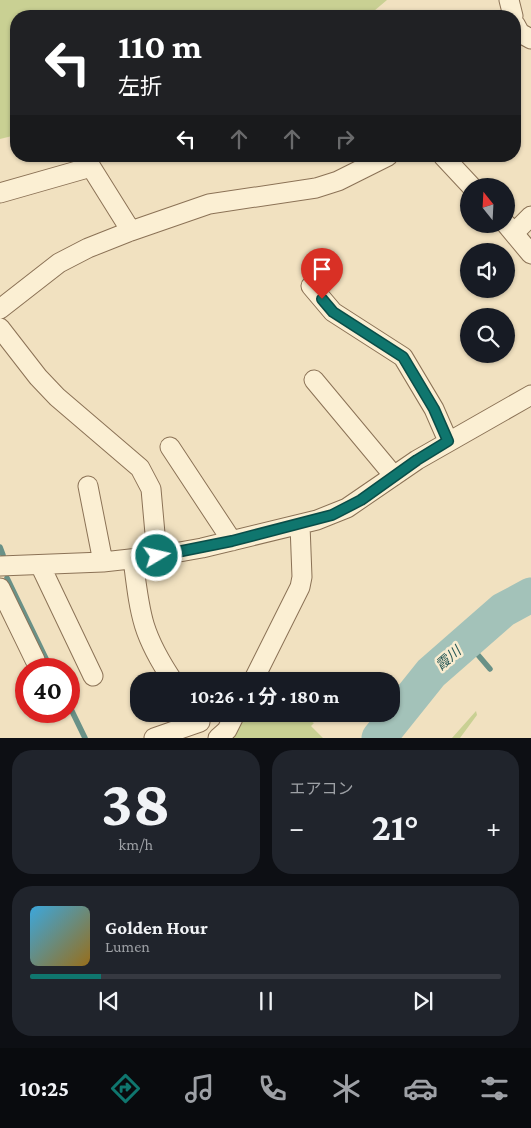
<!DOCTYPE html>
<html lang="ja">
<head>
<meta charset="utf-8">
<style>
	body { margin:0; font-family:"Crimson Pro","Noto Sans JP",serif; background:#20242c; color:#f1f3f6; height:100vh; display:flex; flex-direction:column; font-size:19px; white-space:nowrap }
	* { box-sizing:border-box; margin:0 }
	p { font-size:16px; color:#9ea1a6 }
	.icon { flex:none; width:28px; height:28px; fill:none; stroke:currentColor; stroke-width:2; stroke-linecap:round; stroke-linejoin:round }
	.map { position:relative; height:738px; overflow:hidden }
	.details { display:flex; flex-direction:column; gap:12px; padding:12px; background:#0d0f14; flex:1 }
	.details>* { flex:none }
	.top-card { position:absolute; left:10px; top:10px; width:511px; height:152px; border-radius:20px; box-shadow:0 1px 4px #0004; background:#202124; color:#fff; overflow:hidden }
	.needle { width:32px; rotate:342deg }
	.controls { position:absolute; left:460px; top:178px; display:grid; gap:10px }
	.controls a { display:grid; place-items:center; width:55px; height:55px; border-radius:50%; background:#171b24; box-shadow:0 1px 4px #0004; font-size:25px }
	.speed { position:absolute; left:15px; top:658px; display:flex; gap:10px; font-size:25px; font-weight:700; text-align:center }
	.speed>* { display:grid; place-content:center; width:65px; height:65px; border-radius:50%; background:#171b24; box-shadow:0 1px 4px #0004; line-height:1 }
	.speed .limit { border:8px solid #d22; background:#fff; color:#111 }
	.pin { position:absolute; display:grid; place-items:center; width:42px; height:42px; color:#fff; margin:-51px -21px; border-radius:50% 50% 50% 0; rotate:-45deg; box-shadow:0 0 5px #0007 }
	.pin .icon { rotate:45deg }
	.me { position:absolute; width:55px; margin:-28px; rotate:81deg; stroke-linejoin:round; filter:drop-shadow(0 0 4px #0008) }
	.turn { display:flex; align-items:center; gap:18px; height:105px; padding:0 25px; font-size:22px }
	.turn .icon { width:65px; height:65px; stroke-width:2.5 }
	.turn b { display:block; font-size:35px; line-height:42px }
	.lanes { display:flex; align-items:center; height:48px; padding:0 25px; background:#0003; justify-content:center; gap:25px; direction:ltr }
	.lanes .off { opacity:.35 }
	.big { font-size:38px; font-weight:700; line-height:1.1 }
	.details .widget { flex:1; display:flex; flex-direction:column; justify-content:center; gap:8px; min-width:0; padding:0 18px; border-radius:20px; background:#20242c }
	.details .dial { align-items:center; gap:0 }
	.dial b { font-size:65px; line-height:1 }
	.song { display:flex; align-items:center; gap:15px }
	.cover { width:60px; height:60px; border-radius:8px; background:linear-gradient(135deg,hsl(200 70% 55%),hsl(40 70% 35%)) }
	.played { height:5px; border-radius:2px; background:linear-gradient(90deg,#0f766e 15%,#363941 15%) }
	.keys { display:flex; justify-content:space-around; direction:ltr }
	.heat { display:flex; justify-content:space-between; align-items:center; font-size:28px; direction:ltr }
	.details .tiles { flex:1; display:grid; gap:12px; grid-template-columns:1fr 1fr }
	.widget:last-child { grid-column:span 2 }
	.trip { position:absolute; left:130px; top:672px; width:270px; height:50px; border-radius:20px; background:#171b24; box-shadow:0 1px 4px #0004; font-weight:700; line-height:50px; text-align:center }
	.dock { display:flex; height:80px; justify-content:space-around; align-items:center; background:#090b0e; color:#9ea1a6 }
	.dock .icon { width:35px; height:35px }
	.dock .active { color:#0f766e }
	.dock b { font-size:22px; color:#f1f3f6 }
	.map>svg:first-child { display:block }
</style>
</head>
<body>
<div class="map">
<svg width="531" height="738" viewBox="0 0 531 738">
	<rect width="100%" height="100%" fill="#f1e1c0"/>
	<!-- green -->
	<path fill="#c9d093" d="M0 0H387L368 16H16V135L0 139Z
		M476 711 477 715 460 738H452Z
		M240 714H297L314 723 311 726 323 738H228Z"/>
	<!-- water -->
	<path fill="#a3c2b9" stroke="#699187" d="M527 589 531 590V598L520 604 517 611 509 619 475 640 462 655 454 659 439 675 435 672 431 673C447 644 499 608 527 589Z"/>
	<g fill="none" stroke-linecap="round" stroke-linejoin="round">
		<!-- stream -->
		<path stroke="#699187" stroke-width="5.5" d="M0 547 3 555
			M7 578 51 669
			M467 642 490 669
			M69 705 85 738"/>
		<!-- river -->
		<path stroke="#a3c2b9" stroke-width="35" d="M379 738 431 673 503 610 531 595"/>
		<defs>
			<path id="minor" d="M509 0 513 16
				M515 24 520 33 531 39
				M443 156 471 186
				M0 193 91 167 131 231
				M506 224 531 254
				M514 233 531 216
				M311 286 333 312 403 357 434 409 448 441
				M0 309 59 263 88 248 131 231 209 204 316 188 338 181 388 156
				M0 328 38 377 57 397 140 468 151 489 157 556
				M314 380 394 476
				M170 447 232 541
				M88 486 103 562
				M133 559C140 614 141 633 173 681
				M40 565 93 676
				M0 566 103 562 157 556 202 548 317 520 347 508 417 460 531 395
				M0 588 35 660
				M253 681 300 587 302 577 300 525
				M154 738 200 722
				M218 738 227 730 235 714"/>
		</defs>
		<!-- minor casing -->
		<use href="#minor" stroke="#8b7256" stroke-width="21"/>
		<!-- minor -->
		<use href="#minor" stroke="#fbefd3" stroke-width="19"/>
	</g>
	<g fill="none" stroke-linecap="round" stroke-linejoin="round">
		<defs>
			<path id="route" d="M157 556 232 541 332 515 361 500 417 460 448 441 434 409 403 357 333 312 322 299"/>
		</defs>
		<!-- route casing -->
		<use href="#route" stroke="#0a4d48" stroke-width="12"/>
		<!-- route -->
		<use href="#route" stroke="#0f766e" stroke-width="9"/>
	</g>
	<g text-anchor="middle" stroke-width="5" stroke-linejoin="round" paint-order="stroke">
		<!-- water labels -->
		<g font-size="14" font-style="italic" fill="#2a5a57" stroke="#f8ecd0">
			<text transform="translate(448 658) rotate(-41)" y="5">霞川</text>
		</g>
	</g>
</svg>
<div class="controls">
<a><svg class="needle" viewBox="-14 -14 28 28"><path d="M0-13l5 13h-10z" fill="#e53935"/><path d="M0 13l5-13h-10z" fill="#9ea1a6"/></svg></a>
<a><svg class="icon" aria-label="sound" viewBox="0 0 24 24"><path d="M4 9h4l5-4v14l-5-4H4zM17 9q2 3 0 6"/></svg></a>
<a><svg class="icon" aria-label="search" viewBox="0 0 24 24"><circle cx="10" cy="10" r="6"/><path d="M15 15l6 6"/></svg></a>
</div>
<div class="speed"><div class="limit">40</div></div>
<div class="pin" style="left:322px;top:299px;background:#d93025"><svg class="icon" aria-label="arrive" viewBox="0 0 24 24"><path d="M6 21V4h12l-3 4 3 4H6"/></svg></div>
<svg class="me" style="left:157px;top:556px" viewBox="-20 -20 40 40"><circle r="17" fill="#0f766e" stroke="#fff" stroke-width="3"/><path d="M0-11L8 9 0 5-8 9z" fill="#fff"/></svg>
<div class="trip">10:26 · 1 分 · 180 m</div>
<div class="top-card">
<div class="turn"><svg class="icon" aria-label="left" viewBox="0 0 24 24"><path d="M17 20v-9H6M10 6l-5 5 5 5"/></svg><div><b>110 m</b>左折</div></div>
<div class="lanes"><svg class="icon" aria-label="left" viewBox="0 0 24 24"><path d="M17 20v-9H6M10 6l-5 5 5 5"/></svg><svg class="icon off" aria-label="ahead" viewBox="0 0 24 24"><path d="M12 20V5M6 11l6-6 6 6"/></svg><svg class="icon off" aria-label="ahead" viewBox="0 0 24 24"><path d="M12 20V5M6 11l6-6 6 6"/></svg><svg class="icon off" aria-label="right" viewBox="0 0 24 24"><path d="M7 20v-9h11M14 6l5 5-5 5"/></svg></div>
</div>
</div>
<section class="details">
<div class="tiles">
<div class="widget dial"><b>38</b><p>km/h</p></div>
<div class="widget"><p>エアコン</p>
<div class="heat"><a>−</a><b class="big">21°</b><a>+</a></div>
</div>
<div class="widget">
<div class="song"><i class="cover"></i><div><b>Golden Hour</b><p>Lumen</p></div></div>
<div class="played"></div>
<div class="keys"><svg class="icon" aria-label="previous" viewBox="0 0 24 24"><path d="M18 5L8 12l10 7zM5 5v14"/></svg><svg class="icon" aria-label="pause" viewBox="0 0 24 24"><path d="M8 5v14M16 5v14"/></svg><svg class="icon" aria-label="next" viewBox="0 0 24 24"><path d="M6 5l10 7-10 7zM19 5v14"/></svg></div>
</div>
</div>
</section>
<nav class="dock">
<b>10:25</b>
<svg class="icon active" aria-label="directions" viewBox="0 0 24 24"><path d="M12 3l9 9-9 9-9-9zM9 14v-3h6M13 9l2 2-2 2"/></svg>
<svg class="icon" aria-label="music" viewBox="0 0 24 24"><path d="M9 18V5l10-2v13"/><circle cx="6" cy="18" r="3"/><circle cx="16" cy="16" r="3"/></svg>
<svg class="icon" aria-label="phone" viewBox="0 0 24 24"><path d="M5 4h4l2 5-3 2q2 4 5 5l2-3 5 2v4C11 20 4 13 5 4z"/></svg>
<svg class="icon" aria-label="climate" viewBox="0 0 24 24"><path d="M12 3v18M4 7l16 10M4 17L20 7"/></svg>
<svg class="icon" aria-label="car" viewBox="0 0 24 24"><path d="M5 17H2v-5l4-1 3-4h7l3 4 3 1v5h-3M9 17h6M6 11h13"/><circle cx="7" cy="17" r="2"/><circle cx="17" cy="17" r="2"/></svg>
<svg class="icon" aria-label="filters" viewBox="0 0 24 24"><path d="M4 7h16M4 17h16"/><circle cx="9" cy="7" r="2"/><circle cx="15" cy="17" r="2"/></svg>
</nav>
</body>
</html>
